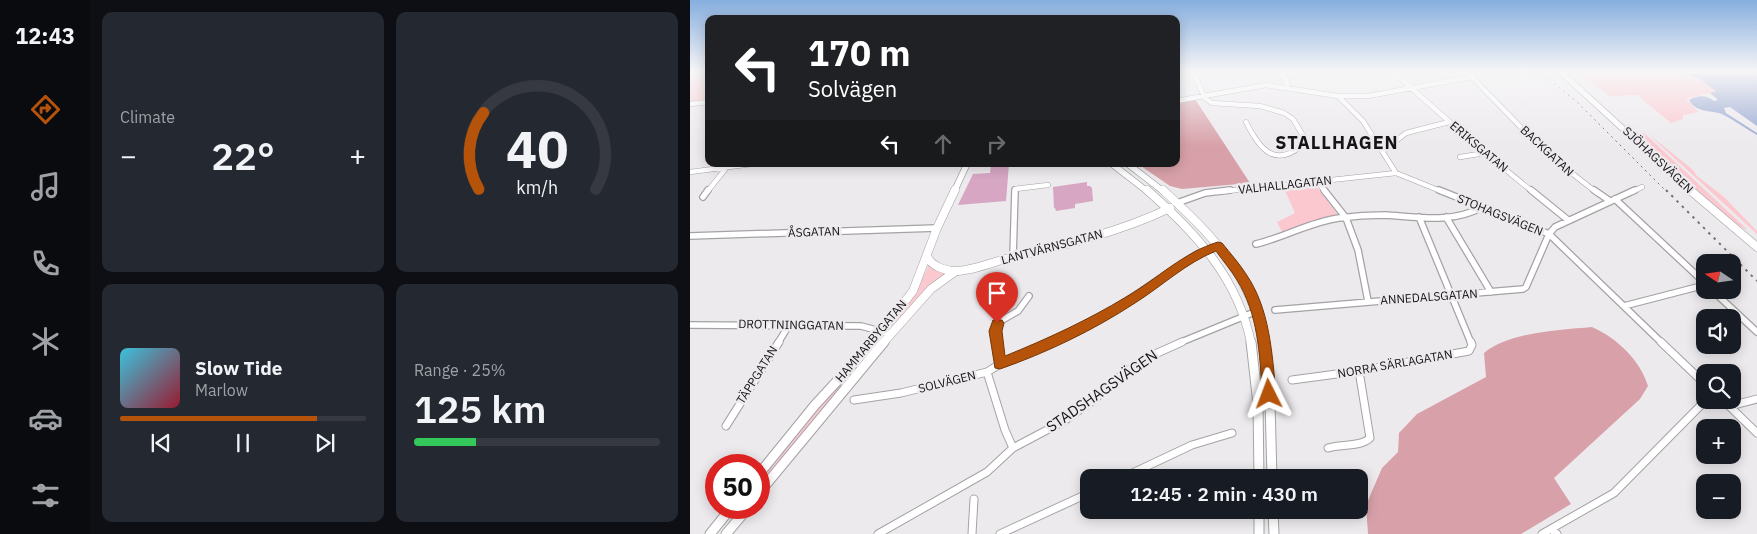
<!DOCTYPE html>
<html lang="en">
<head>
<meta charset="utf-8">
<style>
	body { margin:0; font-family:"IBM Plex Sans",sans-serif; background:#242831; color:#f1f3f6; height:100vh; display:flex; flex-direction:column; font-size:19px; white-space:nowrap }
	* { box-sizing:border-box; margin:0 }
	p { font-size:16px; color:#9ea1a6 }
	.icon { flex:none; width:28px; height:28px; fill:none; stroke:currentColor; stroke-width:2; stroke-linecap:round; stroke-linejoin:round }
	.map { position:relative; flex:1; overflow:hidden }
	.panel { display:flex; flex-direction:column; gap:12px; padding:12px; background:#0d0f14; width:600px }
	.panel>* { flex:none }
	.top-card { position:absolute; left:15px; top:15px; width:475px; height:152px; border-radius:10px; box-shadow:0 2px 12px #0003; background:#202124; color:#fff; overflow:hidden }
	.needle { width:32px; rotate:283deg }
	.fabs { position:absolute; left:1006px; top:254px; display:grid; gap:10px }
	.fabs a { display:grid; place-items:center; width:45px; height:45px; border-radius:10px; background:#171b24; box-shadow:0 2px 12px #0003; font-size:25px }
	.speed { position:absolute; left:15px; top:454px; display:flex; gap:10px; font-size:25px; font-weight:700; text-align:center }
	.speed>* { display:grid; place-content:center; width:65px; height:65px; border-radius:50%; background:#171b24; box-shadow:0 2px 12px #0003; line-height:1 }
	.speed .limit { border:8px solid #d22; background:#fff; color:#111 }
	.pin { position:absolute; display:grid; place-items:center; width:42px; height:42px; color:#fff; margin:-51px -21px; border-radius:50% 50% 50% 0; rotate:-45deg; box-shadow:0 0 5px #0007 }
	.pin .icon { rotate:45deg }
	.me { position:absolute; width:55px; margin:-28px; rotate:357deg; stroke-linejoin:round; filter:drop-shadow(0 0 4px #0008) }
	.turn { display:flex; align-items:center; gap:18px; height:105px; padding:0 20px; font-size:22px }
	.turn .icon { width:65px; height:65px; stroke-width:2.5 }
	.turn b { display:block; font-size:35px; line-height:42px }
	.lanes { display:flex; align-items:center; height:48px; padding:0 20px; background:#0003; justify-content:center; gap:25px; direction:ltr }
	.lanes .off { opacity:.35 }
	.big { font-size:38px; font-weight:600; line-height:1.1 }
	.panel .widget { flex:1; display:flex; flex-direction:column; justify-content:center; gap:8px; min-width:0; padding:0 18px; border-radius:10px; background:#242831 }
	.panel .dial { align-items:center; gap:0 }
	.dial svg { height:130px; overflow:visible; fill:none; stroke:#363941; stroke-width:7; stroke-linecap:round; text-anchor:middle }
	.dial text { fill:#f1f3f6; stroke:none }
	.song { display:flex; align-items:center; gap:15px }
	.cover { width:60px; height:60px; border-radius:8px; background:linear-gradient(135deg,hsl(190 70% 55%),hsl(350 70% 35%)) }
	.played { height:5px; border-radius:2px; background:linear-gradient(90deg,#b45309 80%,#363941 80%) }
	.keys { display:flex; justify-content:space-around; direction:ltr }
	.heat { display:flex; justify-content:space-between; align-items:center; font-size:28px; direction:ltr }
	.charge { height:8px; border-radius:4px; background:linear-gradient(90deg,#34c759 25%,#363941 0) }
	.panel .tiles { flex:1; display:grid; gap:12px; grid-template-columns:repeat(2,1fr) }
	.trip { position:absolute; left:390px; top:469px; width:288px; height:50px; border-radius:10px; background:#171b24; box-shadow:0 2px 12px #0003; font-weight:600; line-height:50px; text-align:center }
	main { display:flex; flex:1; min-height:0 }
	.tabs { display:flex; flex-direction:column; width:90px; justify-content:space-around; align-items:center; background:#090b0e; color:#9ea1a6 }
	.tabs .icon { width:35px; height:35px }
	.tabs .current { color:#b45309 }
	.tabs b { font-size:22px; color:#f1f3f6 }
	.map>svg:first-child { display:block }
</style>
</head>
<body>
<main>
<nav class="tabs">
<b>12:43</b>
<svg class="icon current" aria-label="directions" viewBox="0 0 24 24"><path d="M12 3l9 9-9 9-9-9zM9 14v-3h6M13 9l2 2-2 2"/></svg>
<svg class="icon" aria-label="music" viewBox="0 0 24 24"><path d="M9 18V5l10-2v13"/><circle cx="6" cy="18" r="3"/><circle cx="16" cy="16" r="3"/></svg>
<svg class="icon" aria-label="phone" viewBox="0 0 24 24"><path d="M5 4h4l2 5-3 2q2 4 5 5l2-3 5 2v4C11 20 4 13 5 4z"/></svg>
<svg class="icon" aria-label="climate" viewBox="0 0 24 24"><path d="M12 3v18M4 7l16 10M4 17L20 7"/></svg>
<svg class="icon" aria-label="car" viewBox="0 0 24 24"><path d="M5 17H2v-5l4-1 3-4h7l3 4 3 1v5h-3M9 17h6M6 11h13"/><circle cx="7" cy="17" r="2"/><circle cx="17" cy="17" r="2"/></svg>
<svg class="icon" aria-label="filters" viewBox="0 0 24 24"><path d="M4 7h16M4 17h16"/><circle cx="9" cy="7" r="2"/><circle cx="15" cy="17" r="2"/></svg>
</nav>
<section class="panel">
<div class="tiles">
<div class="widget"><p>Climate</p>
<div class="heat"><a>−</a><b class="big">22°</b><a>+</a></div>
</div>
<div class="widget dial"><svg viewBox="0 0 100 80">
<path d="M14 69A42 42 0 1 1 86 69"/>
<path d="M14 69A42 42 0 0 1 17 22" stroke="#b45309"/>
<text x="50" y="56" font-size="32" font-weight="700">40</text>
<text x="50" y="72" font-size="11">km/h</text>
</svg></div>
<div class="widget">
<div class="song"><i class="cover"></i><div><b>Slow Tide</b><p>Marlow</p></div></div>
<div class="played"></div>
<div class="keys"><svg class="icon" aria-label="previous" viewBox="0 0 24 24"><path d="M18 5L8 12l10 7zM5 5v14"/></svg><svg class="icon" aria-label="pause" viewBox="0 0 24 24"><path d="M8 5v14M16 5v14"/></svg><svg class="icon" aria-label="next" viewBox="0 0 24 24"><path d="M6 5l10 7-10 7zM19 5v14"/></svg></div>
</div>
<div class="widget"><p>Range · 25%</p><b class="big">125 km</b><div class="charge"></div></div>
</div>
</section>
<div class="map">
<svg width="1067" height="534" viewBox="0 0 1067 534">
	<rect width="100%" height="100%" fill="#edeaee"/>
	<!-- green -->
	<path fill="#fcc8cf" d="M0 72H19V101L0 103Z
		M886 72H989L1010 79 1027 91 996 99 1009 112 993 115V119L981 123 947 95 919 96Z
		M954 133C989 165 1023 198 1058 230L1048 226 1035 215 948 137Z
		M957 133 1003 170 1007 176 1034 197 1067 231V234Z
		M626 186 648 215 592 232 587 222 605 213 594 188Z
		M239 265 248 271 260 273 203 325 223 297Z
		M189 342 69 488V482L130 406Z"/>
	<!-- forest -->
	<path fill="#d8a1a9" d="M505 99 560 183 492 189 480 186 448 164H486V103Z
		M902 327C927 338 950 360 958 386L950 399 864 478 881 504 831 534H678L676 505 692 468 708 452 709 433 727 414 796 377 794 353C819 332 870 330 902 327Z"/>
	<!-- water -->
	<path fill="#93a5d0" d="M989 72H1067V126L1040 107 1034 108 1036 113 1067 133V135C1056 129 1044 120 1032 114 1020 110 1006 113 999 100 1009 95 1016 95 1024 101L1028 100 1020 93 1026 91 1010 79Z"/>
	<!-- building -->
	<path fill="#d6a6c2" d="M301 164H319L316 201 268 205 283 174 300 173Z
		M397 182V186H400L402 188 403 201 385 204V208L366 211 365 208H364L363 187Z"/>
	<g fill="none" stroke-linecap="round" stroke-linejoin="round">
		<defs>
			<path id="street-far2" d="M503 72 515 98 522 103 570 106 594 113 603 119 612 134 611 146C583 169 568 146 556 122
				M590 72 596 80 598 88
				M703 72 795 153 843 192
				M781 72 782 77 856 153 906 192
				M648 96 673 121 706 173 753 192
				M486 101 576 85 648 96H678L782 77
				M0 104 19 102
				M693 151 716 133 759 122
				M770 157 795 153
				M0 172 62 164
				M628 182 635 192
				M17 192 37 167
				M325 192V189L358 185
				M528 192 706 173
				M942 192 952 187"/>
			<path id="street-far1" d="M634 190 656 218 668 250 678 301
				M749 190 859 234 972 343
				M841 190 878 220
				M904 190 920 201
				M13 197 18 190
				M925 199 1015 283
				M487 203 515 193 540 190
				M729 217 781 343
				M756 217 801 292
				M0 236 247 228
				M566 244C595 237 620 222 649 218 664 216 680 215 695 215 727 217 762 224 792 207
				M323 257 325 190
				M1022 290 1067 332
				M934 306 1015 285
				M585 310 833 289 836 287 859 234 865 227 945 190
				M0 325 171 326 201 334
				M88 343 99 325
				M308 343 307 323 328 311 339 296
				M361 343 426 308 507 254 528 246
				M489 343 567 311"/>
			<path id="street" d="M308 342 310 364
				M971 342 1015 384
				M297 372 315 430 323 448
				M602 380 669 371 779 351 782 345 781 342
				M164 400 211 393 297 372 310 364 363 342
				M1033 400 1067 433
				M1040 406 1067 399
				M36 426 89 342
				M638 448C650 444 671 447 680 438L669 371
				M432 478 502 445 542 433
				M861 529 867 534
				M188 534 297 472 323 448 374 421 405 399 429 377 454 359 492 342
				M282 534 284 499
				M310 534 399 493
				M852 534 924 493 1016 400"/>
			<path id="secondary-far2" d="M871 72 1002 192
				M422 164 458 192
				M438 164 474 192
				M264 192 277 164"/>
			<path id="secondary-far1" d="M457 190C506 233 548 278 561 343
				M473 190C524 237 560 273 574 343
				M1000 190 1067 247
				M237 256C241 266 255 271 266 271 280 271 301 263 315 259 371 246 428 233 480 208
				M182 343 223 291 247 228 265 190
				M193 343 241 289 266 271"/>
			<path id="secondary" d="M561 342 568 404 569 478
				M574 342 580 402 582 478
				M69 474 125 405 183 342
				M69 493 194 342
				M569 510V534
				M583 510 584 534
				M20 534 41 508
				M36 534 58 508"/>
		</defs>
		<!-- street-far2 casing -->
		<use href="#street-far2" stroke="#a5a2a6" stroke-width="5.5"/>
		<!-- street-far1 casing -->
		<use href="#street-far1" stroke="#a5a2a6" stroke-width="8"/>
		<!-- street casing -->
		<use href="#street" stroke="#a5a2a6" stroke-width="9"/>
		<!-- secondary-far2 casing -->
		<use href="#secondary-far2" stroke="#a5a2a6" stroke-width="7"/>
		<!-- secondary-far1 casing -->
		<use href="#secondary-far1" stroke="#a5a2a6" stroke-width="9"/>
		<!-- secondary casing -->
		<use href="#secondary" stroke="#a5a2a6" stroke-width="11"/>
		<!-- street-far2 -->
		<use href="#street-far2" stroke="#fff" stroke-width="4.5"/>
		<!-- street-far1 -->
		<use href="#street-far1" stroke="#fff" stroke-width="5.5"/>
		<!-- street -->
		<use href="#street" stroke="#fff" stroke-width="7"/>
		<!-- secondary-far2 -->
		<use href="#secondary-far2" stroke="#fff" stroke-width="5.5"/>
		<!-- secondary-far1 -->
		<use href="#secondary-far1" stroke="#fff" stroke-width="8"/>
		<!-- secondary -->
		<use href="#secondary" stroke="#fff" stroke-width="9"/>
		<!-- rail-far1 -->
		<path stroke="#747275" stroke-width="1" stroke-dasharray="2 4" stroke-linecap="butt" d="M850 72 887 102 977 192"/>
		<!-- rail -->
		<path stroke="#747275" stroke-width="2" stroke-dasharray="2.5 5" stroke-linecap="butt" d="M976 190 1067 281"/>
	</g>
	<!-- sky -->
	<linearGradient id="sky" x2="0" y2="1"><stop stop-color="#86aede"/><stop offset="0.49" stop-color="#f7f6f7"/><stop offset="1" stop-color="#f7f6f7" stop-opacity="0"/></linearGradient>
	<rect width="1067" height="146" fill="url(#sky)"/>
	<!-- route -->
	<path fill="#b45309" stroke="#753606" d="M528 242 532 243C540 253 549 263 556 274 580 309 582 353 586 394L584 398 579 400 574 398 572 394C570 354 568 314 547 280 541 270 533 261 526 251 496 263 472 286 445 303 404 330 356 353 310 369L305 368 299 331 303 320H312L314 323 312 331 315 356C357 339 398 320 436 297 467 279 494 252 528 242Z"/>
	<g text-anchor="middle" stroke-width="5" stroke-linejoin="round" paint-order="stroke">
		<!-- street labels -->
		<g font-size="12" fill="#161416" stroke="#edeaee">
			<text transform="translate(789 147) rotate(40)" y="4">ERIKSGATAN</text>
			<text transform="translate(857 151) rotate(43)" y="4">BACKGATAN</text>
			<text transform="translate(968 160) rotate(43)" y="4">SJÖHAGSVÄGEN</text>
			<text transform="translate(595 185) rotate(-6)" y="4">VALHALLAGATAN</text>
			<text transform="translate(810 215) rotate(22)" y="4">STOHAGSVÄGEN</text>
			<text transform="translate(124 232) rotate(-2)" y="4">ÅSGATAN</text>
			<text transform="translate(362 247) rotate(-15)" y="4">LANTVÄRNSGATAN</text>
			<text transform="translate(739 297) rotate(-4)" y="4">ANNEDALSGATAN</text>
			<text transform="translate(101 325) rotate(1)" y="4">DROTTNINGGATAN</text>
			<text transform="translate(181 341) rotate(-50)" y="4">HAMMARBYGATAN</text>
			<text transform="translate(705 364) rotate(-10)" y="4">NORRA SÄRLAGATAN</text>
			<text transform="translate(67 375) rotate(-58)" y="4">TÄPPGATAN</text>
			<text transform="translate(257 382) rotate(-14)" y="4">SOLVÄGEN</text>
		</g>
		<!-- near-street labels -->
		<g font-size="15" fill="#161416" stroke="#edeaee">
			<text transform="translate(412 391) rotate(-35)" y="5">STADSHAGSVÄGEN</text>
		</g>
		<!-- district labels -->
		<g font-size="18" font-weight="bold" letter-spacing="1" fill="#161416" stroke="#edeaee">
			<text x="647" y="149">STALLHAGEN</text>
		</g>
	</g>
</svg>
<div class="fabs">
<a><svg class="needle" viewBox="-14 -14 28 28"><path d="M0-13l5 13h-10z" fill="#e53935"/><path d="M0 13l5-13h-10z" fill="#9ea1a6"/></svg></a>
<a><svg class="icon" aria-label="sound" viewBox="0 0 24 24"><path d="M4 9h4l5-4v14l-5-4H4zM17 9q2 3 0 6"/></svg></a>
<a><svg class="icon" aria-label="search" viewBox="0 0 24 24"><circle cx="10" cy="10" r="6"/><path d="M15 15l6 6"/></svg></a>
<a>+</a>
<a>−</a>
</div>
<div class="speed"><div class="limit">50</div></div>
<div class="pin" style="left:307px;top:323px;background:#d93025"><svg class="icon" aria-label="arrive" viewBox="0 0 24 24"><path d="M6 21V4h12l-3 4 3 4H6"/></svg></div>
<svg class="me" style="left:579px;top:394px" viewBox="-20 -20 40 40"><path d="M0-17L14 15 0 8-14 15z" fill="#b45309" stroke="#fff" stroke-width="4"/></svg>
<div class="trip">12:45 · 2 min · 430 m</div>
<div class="top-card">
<div class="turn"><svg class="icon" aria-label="left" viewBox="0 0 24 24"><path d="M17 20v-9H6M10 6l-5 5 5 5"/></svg><div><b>170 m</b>Solvägen</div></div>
<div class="lanes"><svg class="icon" aria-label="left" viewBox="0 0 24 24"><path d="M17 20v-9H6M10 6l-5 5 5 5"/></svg><svg class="icon off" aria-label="ahead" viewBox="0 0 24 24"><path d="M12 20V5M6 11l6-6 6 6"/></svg><svg class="icon off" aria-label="right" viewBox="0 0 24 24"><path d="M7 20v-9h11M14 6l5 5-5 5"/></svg></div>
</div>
</div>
</main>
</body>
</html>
